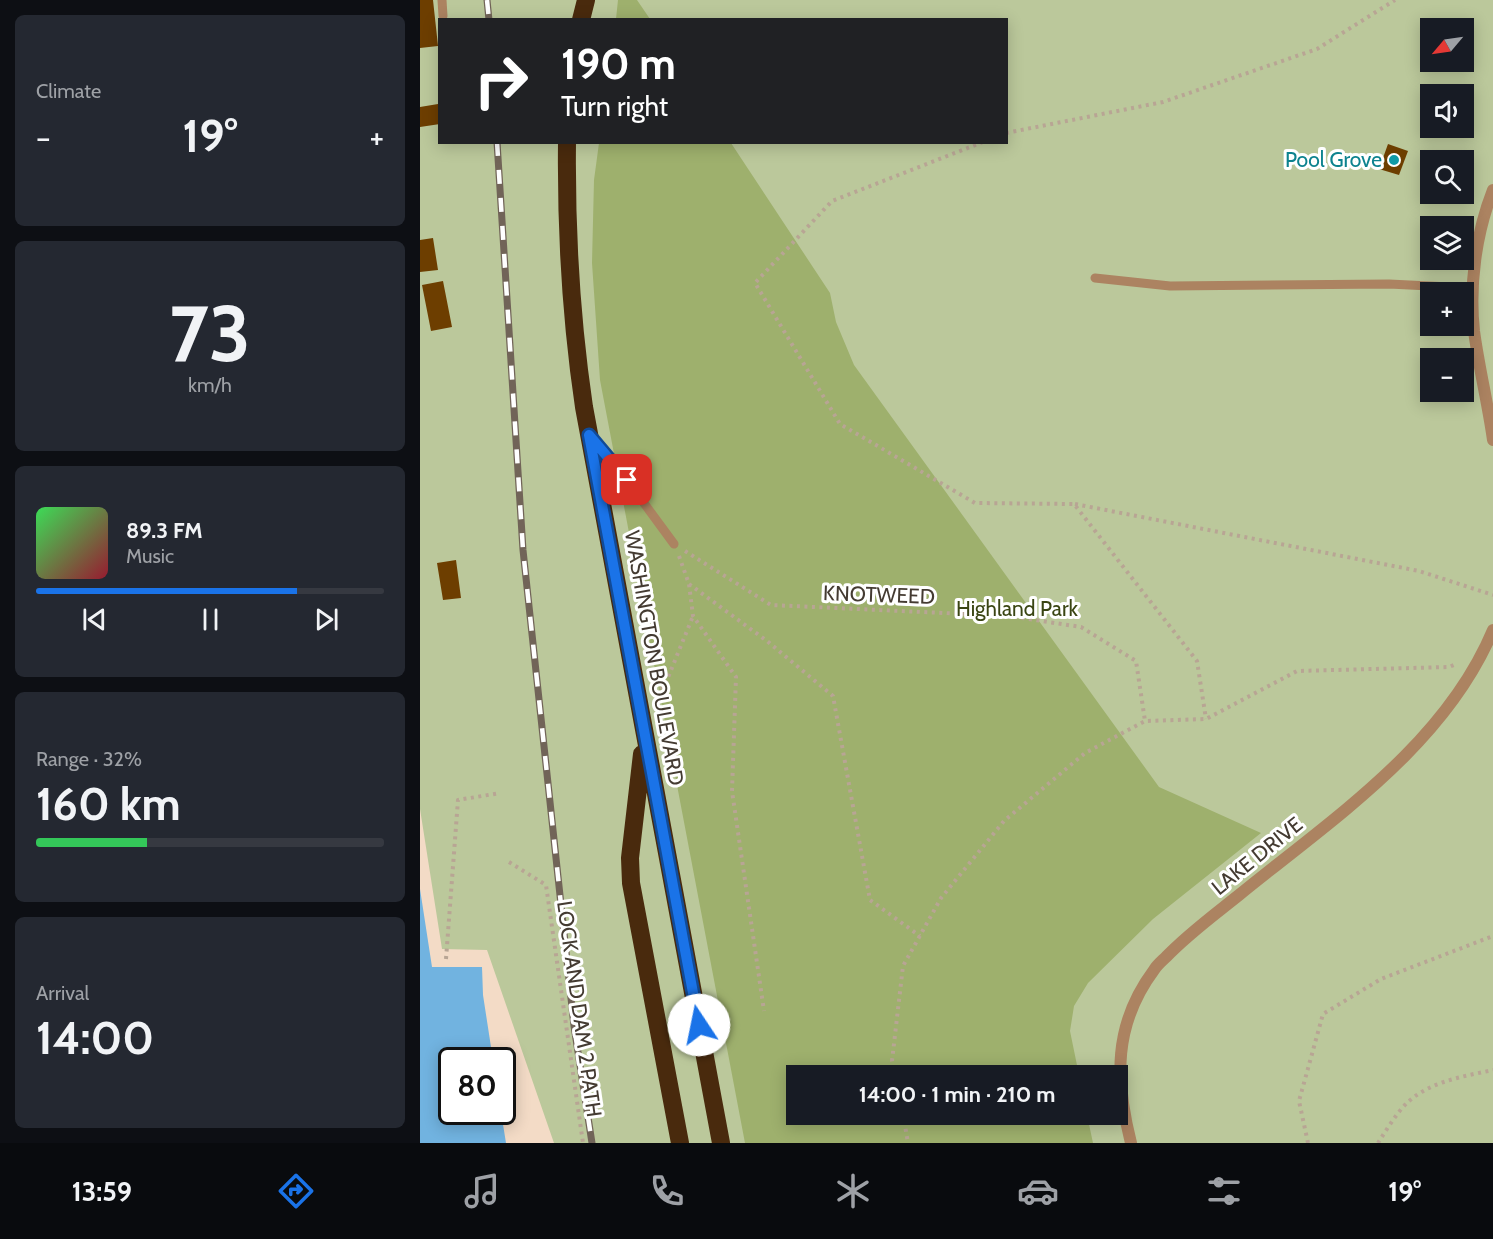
<!DOCTYPE html>
<html lang="en">
<head>
<meta charset="utf-8">
<style>
	body { margin:0; font-family:Cabin,sans-serif; background:#242831; color:#f1f3f6; height:100vh; display:flex; flex-direction:column; font-size:22px; white-space:nowrap }
	* { box-sizing:border-box; margin:0 }
	p { font-size:20px; color:#9ea1a6 }
	.icon { flex:none; width:33px; height:33px; fill:none; stroke:currentColor; stroke-width:2; stroke-linecap:round; stroke-linejoin:round }
	.map { position:relative; flex:1; overflow:hidden }
	.side { display:flex; flex-direction:column; gap:15px; padding:15px; background:#0d0f14; width:420px }
	.side>* { flex:none }
	.hud { position:absolute; left:18px; top:18px; width:570px; height:126px; border-radius:0px; box-shadow:0 3px 15px #0003; background:#202124; color:#fff; overflow:hidden }
	.needle { width:39px; rotate:241deg }
	.tools { position:absolute; left:1000px; top:18px; display:grid; gap:12px }
	.tools a { display:grid; place-items:center; width:54px; height:54px; border-radius:0px; background:#171b24; box-shadow:0 3px 15px #0003; font-size:30px }
	.speed { position:absolute; left:18px; top:1047px; display:flex; gap:12px; font-size:30px; font-weight:700; text-align:center }
	.speed>* { display:grid; place-content:center; width:78px; height:78px; border-radius:50%; background:#171b24; box-shadow:0 3px 15px #0003; line-height:1 }
	.speed .limit { border:3px solid #111; border-radius:9px; background:#fff; color:#111 }
	.pin { position:absolute; display:grid; place-items:center; width:51px; height:51px; color:#fff; margin:-26px; border-radius:12px; box-shadow:0 3px 9px #0006 }
	.me { position:absolute; width:66px; margin:-33px; rotate:349deg; stroke-linejoin:round; filter:drop-shadow(0 0 4px #0008) }
	.turn { display:flex; align-items:center; gap:21px; height:126px; padding:0 24px; font-size:27px }
	.turn .icon { width:78px; height:78px; stroke-width:2.5 }
	.turn b { display:block; font-size:42px; line-height:51px }
	.big { font-size:45px; font-weight:700; line-height:1.1 }
	.side .widget { flex:1; display:flex; flex-direction:column; justify-content:center; gap:9px; min-width:0; padding:0 21px; border-radius:9px; background:#242831 }
	.side .dial { align-items:center; gap:0 }
	.dial b { font-size:78px; line-height:1 }
	.song { display:flex; align-items:center; gap:18px }
	.cover { width:72px; height:72px; border-radius:9px; background:linear-gradient(135deg,hsl(130 70% 55%),hsl(350 70% 35%)) }
	.played { height:6px; border-radius:3px; background:linear-gradient(90deg,#1a73e8 75%,#363941 75%) }
	.keys { display:flex; justify-content:space-around; direction:ltr }
	.heat { display:flex; justify-content:space-between; align-items:center; font-size:33px; direction:ltr }
	.charge { height:9px; border-radius:4px; background:linear-gradient(90deg,#34c759 32%,#363941 0) }
	.trip { position:absolute; left:366px; top:1065px; width:342px; height:60px; border-radius:0px; background:#171b24; box-shadow:0 3px 15px #0003; font-weight:700; line-height:60px; text-align:center }
	.menu { display:flex; height:96px; justify-content:space-around; align-items:center; background:#090b0e; color:#9ea1a6 }
	.menu .icon { width:42px; height:42px }
	.menu .active { color:#1a73e8 }
	.menu b { font-size:27px; color:#f1f3f6 }
	main { display:flex; flex:1; min-height:0 }
	.map>svg:first-child { display:block }
</style>
</head>
<body>
<main>
<section class="side">
<div class="widget"><p>Climate</p>
<div class="heat"><a>−</a><b class="big">19°</b><a>+</a></div>
</div>
<div class="widget dial"><b>73</b><p>km/h</p></div>
<div class="widget">
<div class="song"><i class="cover"></i><div><b>89.3 FM</b><p>Music</p></div></div>
<div class="played"></div>
<div class="keys"><svg class="icon" aria-label="previous" viewBox="0 0 24 24"><path d="M18 5L8 12l10 7zM5 5v14"/></svg><svg class="icon" aria-label="pause" viewBox="0 0 24 24"><path d="M8 5v14M16 5v14"/></svg><svg class="icon" aria-label="next" viewBox="0 0 24 24"><path d="M6 5l10 7-10 7zM19 5v14"/></svg></div>
</div>
<div class="widget"><p>Range · 32%</p><b class="big">160 km</b><div class="charge"></div></div>
<div class="widget"><p>Arrival</p><b class="big">14:00</b></div>
</section>
<div class="map">
<svg width="1073" height="1143" viewBox="0 0 1073 1143">
	<rect width="100%" height="100%" fill="#f3dbc6"/>
	<!-- green -->
	<path fill="#bbc89b" fill-rule="evenodd" d="M0 0H1073V1143H134L67 950 22 949 0 809ZM20 20H586V142H20ZM1011 28H1044V62H1011ZM1011 94H1044V128H1011ZM1011 160H1044V194H1011ZM1011 226H1044V260H1011ZM1011 292H1044V326H1011ZM1011 358H1044V392H1011ZM376 1076H698V1114H376Z"/>
	<!-- forest -->
	<path fill="#9eb06d" d="M198 0H217L230 19H196Z
		M179 143H311L410 293 416 322 434 365 739 787 841 833 733 919 668 983 654 1006 650 1031 659 1075 376 1076V1114L667 1115 673 1143H325L180 380 172 263 174 180Z"/>
	<!-- water -->
	<path fill="#71b3e0" d="M0 889 12 967H62L63 995 73 1060H32V1112H81L86 1143H0Z"/>
	<!-- building -->
	<path fill="#6d3e00" d="M0 0H13L18 46 0 48Z
		M18 104 20 124 0 127V107Z
		M968 144 988 151 979 175 959 169Z
		M13 238 18 270 0 272V240Z
		M23 281 32 327 11 331 2 285Z
		M36 560 41 598 23 600 17 563Z"/>
	<g fill="none" stroke-linecap="round" stroke-linejoin="round">
		<!-- path -->
		<path stroke="#b8a594" stroke-width="4" stroke-dasharray="3 4.5" stroke-linecap="butt" d="M586 133 743 102 897 49 975 0
			M563 142 412 201 335 283 420 424 555 503 654 504 777 661 786 719
			M655 504 999 571 1073 595
			M265 551 351 605 589 616 661 627 716 661 725 721
			M259 556 269 584 273 616 316 677 312 791 344 1011
			M269 584 347 641 413 696 450 900 500 936
			M236 695 245 685 273 616
			M89 862 126 885 163 1143
			M26 959 38 800 80 793
			M475 1076 472 1061 483 966 521 898 584 821 665 753 725 721 786 719 877 671 1029 667 1036 664
			M483 1114 488 1143
			M888 1143 879 1101 903 1014 961 979 1073 936
			M958 1143C967 1129 977 1112 989 1101 1012 1081 1045 1076 1073 1070"/>
		<!-- lane -->
		<path stroke="#ac8361" stroke-width="9" d="M22 0 23 16
			M675 278 750 286 969 284 1030 287 1053 290
			M173 439 207 480 254 544"/>
		<!-- street -->
		<path stroke="#ac8361" stroke-width="12" d="M1073 190C1056 233 1049 285 1054 331 1059 368 1068 404 1073 440
			M711 1143C695 1080 693 1025 734 970 737 965 742 961 746 957 768 934 794 915 819 895 912 819 1025 745 1073 630"/>
		<!-- highway -->
		<path stroke="#492a0d" stroke-width="18" d="M161 20 166 0
			M147 142C146 231 151 319 164 407L301 1143
			M222 754 210 858 211 883 260 1143"/>
		<defs>
			<path id="rail" d="M67 0 69 20
				M77 142 103 550 154 1026 172 1143"/>
		</defs>
		<!-- rail casing -->
		<use href="#rail" stroke="#716458" stroke-width="7"/>
		<!-- rail -->
		<use href="#rail" stroke="#fff" stroke-width="4.5" stroke-dasharray="14" stroke-linecap="butt"/>
	</g>
	<g fill="none" stroke-linecap="round" stroke-linejoin="round">
		<defs>
			<path id="route" d="M207 480 169 435 279 1025"/>
		</defs>
		<!-- route casing -->
		<use href="#route" stroke="#114b97" stroke-width="15"/>
		<!-- route -->
		<use href="#route" stroke="#1a73e8" stroke-width="10"/>
	</g>
	<!-- markers -->
	<circle fill="#0f9aa8" stroke="#fff" stroke-width="2" cx="974" cy="160" r="6"/>
	<g text-anchor="middle" stroke-width="6" stroke-linejoin="round" paint-order="stroke">
		<!-- culture labels -->
		<g font-size="21" fill="#0d838f" stroke="#fff" text-anchor="end">
			<text x="962" y="167">Pool Grove</text>
		</g>
		<!-- street labels -->
		<g font-size="21" fill="#443b32" stroke="#fff">
			<text transform="translate(459 595) rotate(2)" y="7">KNOTWEED</text>
			<text transform="translate(234 658) rotate(80)" y="7">WASHINGTON BOULEVARD</text>
			<text transform="translate(837 856) rotate(-39)" y="7">LAKE DRIVE</text>
			<text transform="translate(159 1009) rotate(82)" y="7">LOCK AND DAM 2 PATH</text>
		</g>
		<!-- park labels -->
		<g font-size="21" fill="#3a4513" stroke="#fff">
			<text x="597" y="616">Highland Park</text>
		</g>
	</g>
</svg>
<div class="tools">
<a><svg class="needle" viewBox="-14 -14 28 28"><path d="M0-13l5 13h-10z" fill="#e53935"/><path d="M0 13l5-13h-10z" fill="#9ea1a6"/></svg></a>
<a><svg class="icon" aria-label="sound" viewBox="0 0 24 24"><path d="M4 9h4l5-4v14l-5-4H4zM17 9q2 3 0 6"/></svg></a>
<a><svg class="icon" aria-label="search" viewBox="0 0 24 24"><circle cx="10" cy="10" r="6"/><path d="M15 15l6 6"/></svg></a>
<a><svg class="icon" aria-label="layers" viewBox="0 0 24 24"><path d="M12 4l9 5-9 5-9-5zM3 14l9 5 9-5"/></svg></a>
<a>+</a>
<a>−</a>
</div>
<div class="speed"><div class="limit">80</div></div>
<div class="pin" style="left:207px;top:480px;background:#d93025"><svg class="icon" aria-label="arrive" viewBox="0 0 24 24"><path d="M6 21V4h12l-3 4 3 4H6"/></svg></div>
<svg class="me" style="left:279px;top:1025px" viewBox="-20 -20 40 40"><circle r="19" fill="#fff"/><path d="M0-13L10 11 0 6-10 11z" fill="#1a73e8"/></svg>
<div class="trip">14:00 · 1 min · 210 m</div>
<div class="hud">
<div class="turn"><svg class="icon" aria-label="right" viewBox="0 0 24 24"><path d="M7 20v-9h11M14 6l5 5-5 5"/></svg><div><b>190 m</b>Turn right</div></div>
</div>
</div>
</main>
<nav class="menu">
<b>13:59</b>
<svg class="icon active" aria-label="directions" viewBox="0 0 24 24"><path d="M12 3l9 9-9 9-9-9zM9 14v-3h6M13 9l2 2-2 2"/></svg>
<svg class="icon" aria-label="music" viewBox="0 0 24 24"><path d="M9 18V5l10-2v13"/><circle cx="6" cy="18" r="3"/><circle cx="16" cy="16" r="3"/></svg>
<svg class="icon" aria-label="phone" viewBox="0 0 24 24"><path d="M5 4h4l2 5-3 2q2 4 5 5l2-3 5 2v4C11 20 4 13 5 4z"/></svg>
<svg class="icon" aria-label="climate" viewBox="0 0 24 24"><path d="M12 3v18M4 7l16 10M4 17L20 7"/></svg>
<svg class="icon" aria-label="car" viewBox="0 0 24 24"><path d="M5 17H2v-5l4-1 3-4h7l3 4 3 1v5h-3M9 17h6M6 11h13"/><circle cx="7" cy="17" r="2"/><circle cx="17" cy="17" r="2"/></svg>
<svg class="icon" aria-label="filters" viewBox="0 0 24 24"><path d="M4 7h16M4 17h16"/><circle cx="9" cy="7" r="2"/><circle cx="15" cy="17" r="2"/></svg>
<b>19°</b>
</nav>
</body>
</html>
